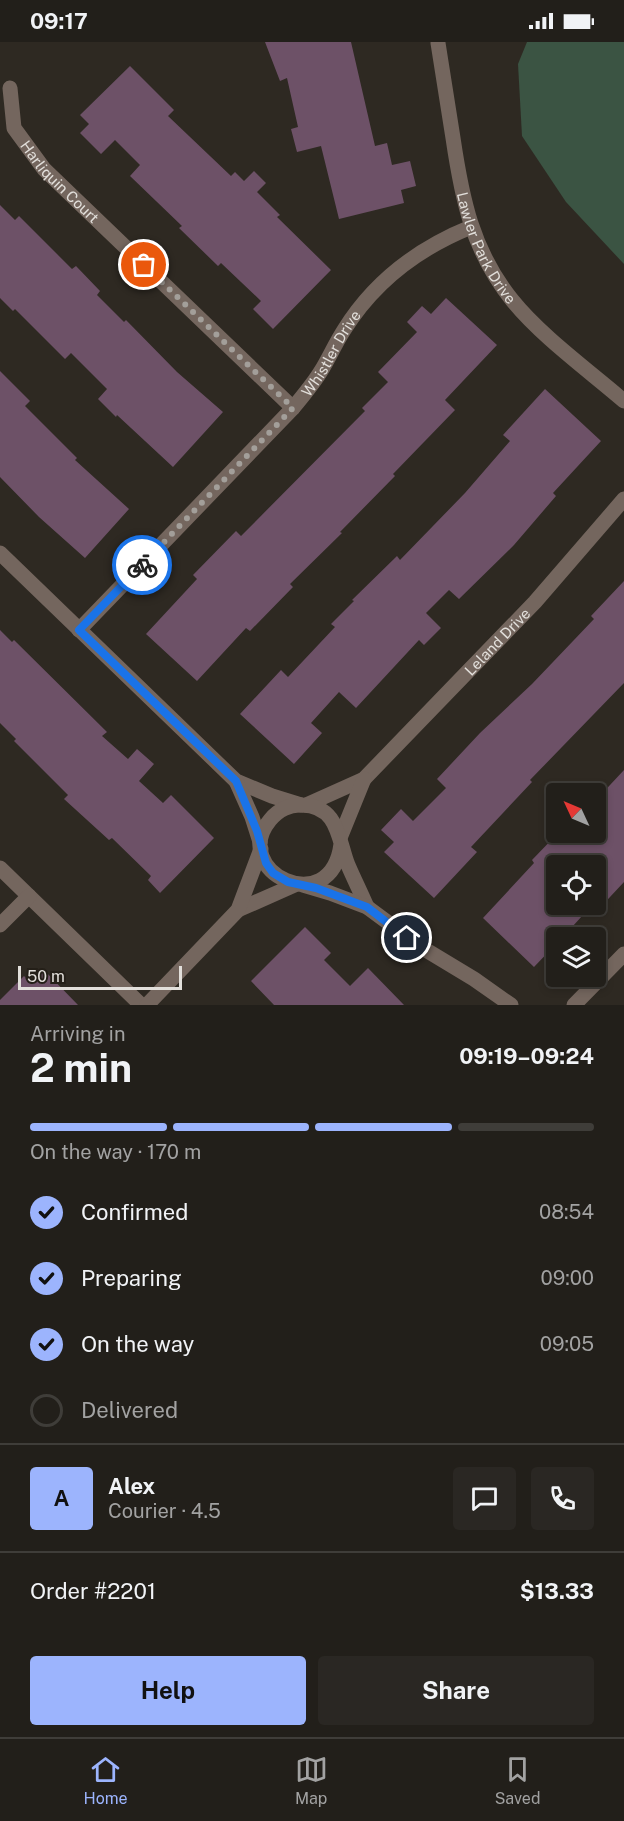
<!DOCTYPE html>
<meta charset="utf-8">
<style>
body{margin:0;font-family:"Public Sans",sans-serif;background:#2a2723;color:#f1f3f6;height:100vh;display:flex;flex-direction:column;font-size:22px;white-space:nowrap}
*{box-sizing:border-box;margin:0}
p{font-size:20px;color:#a2a2a2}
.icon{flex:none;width:33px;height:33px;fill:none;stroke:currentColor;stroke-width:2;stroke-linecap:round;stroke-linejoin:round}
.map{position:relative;height:963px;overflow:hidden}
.panel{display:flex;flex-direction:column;background:#221f1a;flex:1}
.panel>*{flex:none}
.needle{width:39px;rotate:314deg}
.fabs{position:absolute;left:546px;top:741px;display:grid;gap:12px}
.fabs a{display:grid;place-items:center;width:60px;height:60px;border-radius:6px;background:#221f1a;box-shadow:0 3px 9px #0003,0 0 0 2px #3f3d39;font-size:30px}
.scale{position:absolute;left:18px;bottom:15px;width:164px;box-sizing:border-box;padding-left:6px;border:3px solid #e2dfdb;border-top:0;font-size:16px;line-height:21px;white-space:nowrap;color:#e2dfdb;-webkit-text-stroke:4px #241f18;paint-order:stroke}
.pin{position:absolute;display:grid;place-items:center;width:51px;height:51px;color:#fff;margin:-26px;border:3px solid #fff;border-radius:50%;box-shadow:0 2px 6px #0007}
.courier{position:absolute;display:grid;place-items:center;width:60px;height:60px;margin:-30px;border:4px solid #1a73e8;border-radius:50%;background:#fff;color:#222;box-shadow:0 2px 8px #0007}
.headline em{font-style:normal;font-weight:700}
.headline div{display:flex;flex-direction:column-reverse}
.headline{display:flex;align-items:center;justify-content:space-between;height:102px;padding:0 30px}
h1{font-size:39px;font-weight:700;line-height:45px}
.bar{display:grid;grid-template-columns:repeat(4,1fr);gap:9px 6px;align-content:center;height:72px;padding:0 30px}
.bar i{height:8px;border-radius:4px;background:#3f3d39}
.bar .selected{background:#9cb4fd}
.bar p{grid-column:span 4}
.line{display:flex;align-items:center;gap:15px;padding:0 30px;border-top:2px solid #3f3d39}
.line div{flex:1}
.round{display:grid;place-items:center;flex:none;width:63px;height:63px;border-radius:6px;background:#2a2723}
ol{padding:0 30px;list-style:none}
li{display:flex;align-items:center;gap:18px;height:66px}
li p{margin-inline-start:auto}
li .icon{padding:6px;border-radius:50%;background:#9cb4fd;color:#111;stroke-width:4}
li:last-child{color:#a2a2a2}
li i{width:33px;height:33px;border:3px solid #3f3d39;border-radius:50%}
.button{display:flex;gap:12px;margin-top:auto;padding:12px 30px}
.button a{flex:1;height:69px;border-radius:6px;background:#9cb4fd;color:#111;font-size:24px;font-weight:700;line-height:69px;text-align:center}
.button a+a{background:#2a2723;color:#f1f3f6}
.status{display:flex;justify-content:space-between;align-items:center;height:42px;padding:0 30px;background:#221f1a;direction:ltr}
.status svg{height:16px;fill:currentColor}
.tab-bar{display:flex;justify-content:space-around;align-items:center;height:84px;border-top:2px solid #3f3d39;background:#221f1a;font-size:16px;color:#a2a2a2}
.tab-bar a{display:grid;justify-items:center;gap:3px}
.tab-bar .selected{color:#9cb4fd}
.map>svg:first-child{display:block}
.green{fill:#3b5443}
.building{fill:#6d5167}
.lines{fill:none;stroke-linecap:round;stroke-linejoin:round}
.street{stroke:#74665e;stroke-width:15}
.done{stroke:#a39f9a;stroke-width:6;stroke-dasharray:0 10.8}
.route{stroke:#1a73e8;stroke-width:8}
.labels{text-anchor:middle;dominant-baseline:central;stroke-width:6;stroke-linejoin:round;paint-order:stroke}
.street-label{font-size:15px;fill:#e2dfdb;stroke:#241f18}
</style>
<div class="status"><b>09:17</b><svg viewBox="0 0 49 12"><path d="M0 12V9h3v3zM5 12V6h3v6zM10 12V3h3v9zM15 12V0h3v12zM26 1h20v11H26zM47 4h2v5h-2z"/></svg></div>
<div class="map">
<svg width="624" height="963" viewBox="0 0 624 963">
<rect width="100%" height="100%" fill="#2e2922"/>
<path class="green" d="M527,0H624V222L566,160L522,94L518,22Z"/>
<g class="building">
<path d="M265,0H351L375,104L387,101L392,123L410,119L416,144L401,148L404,161L339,177L321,104L297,110L291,87L298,85L287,36L280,39Z"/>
<path d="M130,24L174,68L168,74L231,134L235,130L244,139L254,129L266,141L257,150L280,173L277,175L331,228L273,287L253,267L261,259L221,221L218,224L179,186L182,184L130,134L140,123L115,98L101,112L80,91L89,82L80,73Z"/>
<path d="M0,163L15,178L19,174L72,227L76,224L100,249L97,253L124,280L126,278L177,330L223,370L173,425L117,373L116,375L98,357L107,347L71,311L65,317L15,267L13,269L0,256Z"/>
<path d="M446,256L497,303L445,358L455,368L393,432L395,434L340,490L342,491L290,542L293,545L250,589L246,586L197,639L146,592L197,537L193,533L236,489L241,494L365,369L362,366L388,340L378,330L417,290L407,280L422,264L431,272Z"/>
<path d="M0,329L30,359L25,364L77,416L75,418L129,467L85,516L39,475L0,435Z"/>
<path d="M545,347L601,399L553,451L556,454L514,503L459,557L449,548L426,571L441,586L424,603L419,598L356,666L339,650L311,681L322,691L294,722L240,672L281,628L288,635L335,585L331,582L354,559L352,558L397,514L400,518L465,451L510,399L503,393Z"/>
<path d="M624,539V641L530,738L532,740L471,805L477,810L434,856L384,810L394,800L381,788L401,767L413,779L446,746L437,737L480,691L532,642L594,577L591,574Z"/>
<path d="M0,588L12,600L14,598L107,690L102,694L128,717L137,707L154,722L139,739L163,761L171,753L214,796L160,851L148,838L151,834L112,796L109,798L64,757L68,753L14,699L16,697L0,681Z"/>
<path d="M624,728V840L596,870V824H556V862H593L562,896H556V902L534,925L483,876L534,821L532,818L559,790H596V758Z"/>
<path d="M305,885L331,911L324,918L350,944L368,926L404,963H274L251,939Z"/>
<path d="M43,927L78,963H0V958L24,934L30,940Z"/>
</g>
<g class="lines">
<g class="street">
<path id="s1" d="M438,1C443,33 448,64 453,96C462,157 472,208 512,258C541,294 588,328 624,359"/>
<path id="s2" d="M10,46L14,86L44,127L293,366"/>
<path d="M0,511L236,739L272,754L301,763"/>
<path id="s3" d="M79,588L293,366C303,354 313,342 321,329C329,316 335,302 344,288C374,240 419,206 471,185"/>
<path d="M236,739L252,775L260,800"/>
<path id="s4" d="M306,763L364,737L535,560L624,457"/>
<path d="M340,796L364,737"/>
<path d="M341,802C331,880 228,829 270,778C278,768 290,762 302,763C339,764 338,798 348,823C354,837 361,851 367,865"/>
<path d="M0,826L141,963"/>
<path d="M303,843L330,851L367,865L421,905L474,937L511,963"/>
<path d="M238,868L297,842"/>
<path d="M0,883L29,854"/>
<path d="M147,963L238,868L261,807"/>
<path d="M574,963L624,912"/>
</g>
</g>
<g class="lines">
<path class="done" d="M142,523L293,366L144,223"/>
<path class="route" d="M142,523L79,588L236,739L257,789L266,821L273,831L288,840L316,846L367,865L407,896"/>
</g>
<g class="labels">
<g class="street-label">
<text stroke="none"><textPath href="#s2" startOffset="111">Harliquin Court</textPath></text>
<text stroke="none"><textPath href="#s1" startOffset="212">Lawler Park Drive</textPath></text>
<text stroke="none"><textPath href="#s3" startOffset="375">Whistler Drive</textPath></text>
<text stroke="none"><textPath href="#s4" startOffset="255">Leland Drive</textPath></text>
</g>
</g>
</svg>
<div class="fabs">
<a><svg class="needle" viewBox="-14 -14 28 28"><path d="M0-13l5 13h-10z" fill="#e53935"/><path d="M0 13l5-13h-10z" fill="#a2a2a2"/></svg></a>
<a><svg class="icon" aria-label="locate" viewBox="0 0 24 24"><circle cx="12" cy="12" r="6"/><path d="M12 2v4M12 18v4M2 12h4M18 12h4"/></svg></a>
<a><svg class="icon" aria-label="layers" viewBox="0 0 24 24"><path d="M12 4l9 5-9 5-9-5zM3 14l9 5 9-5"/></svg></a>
</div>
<div class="scale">50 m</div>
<div class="pin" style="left:144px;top:223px;background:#ea580c"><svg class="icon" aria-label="bag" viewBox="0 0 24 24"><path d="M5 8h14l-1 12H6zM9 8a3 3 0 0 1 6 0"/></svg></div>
<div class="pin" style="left:407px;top:896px;background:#1f2937"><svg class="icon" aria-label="home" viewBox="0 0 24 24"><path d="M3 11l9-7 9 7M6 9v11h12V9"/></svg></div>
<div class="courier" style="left:142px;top:523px"><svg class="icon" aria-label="bike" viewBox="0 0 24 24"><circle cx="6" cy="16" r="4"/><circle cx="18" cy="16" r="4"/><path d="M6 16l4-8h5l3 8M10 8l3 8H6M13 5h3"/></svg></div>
</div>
<section class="panel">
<div class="headline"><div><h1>2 min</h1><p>Arriving in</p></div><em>09:19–09:24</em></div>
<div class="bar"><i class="selected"></i><i class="selected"></i><i class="selected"></i><i></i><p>On the way · 170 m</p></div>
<ol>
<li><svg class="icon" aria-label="check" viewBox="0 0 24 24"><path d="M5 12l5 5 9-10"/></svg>Confirmed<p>08:54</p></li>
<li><svg class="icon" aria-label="check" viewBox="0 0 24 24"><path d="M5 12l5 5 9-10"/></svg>Preparing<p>09:00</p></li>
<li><svg class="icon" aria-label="check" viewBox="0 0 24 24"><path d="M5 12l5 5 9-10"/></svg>On the way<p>09:05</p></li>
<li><i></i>Delivered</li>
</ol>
<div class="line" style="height:108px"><b class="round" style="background:#9cb4fd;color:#111">A</b><div><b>Alex</b><p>Courier · 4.5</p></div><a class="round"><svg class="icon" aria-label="chat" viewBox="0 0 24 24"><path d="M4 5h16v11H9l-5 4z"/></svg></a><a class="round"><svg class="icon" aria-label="phone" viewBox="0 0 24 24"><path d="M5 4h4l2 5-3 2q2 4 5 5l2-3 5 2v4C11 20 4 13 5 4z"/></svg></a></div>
<div class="line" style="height:78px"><div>Order #2201</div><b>$13.33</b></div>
<div class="button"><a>Help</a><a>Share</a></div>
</section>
<nav class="tab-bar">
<a class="selected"><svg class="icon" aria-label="home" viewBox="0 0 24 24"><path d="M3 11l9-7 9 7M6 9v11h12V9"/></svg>Home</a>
<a><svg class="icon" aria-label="map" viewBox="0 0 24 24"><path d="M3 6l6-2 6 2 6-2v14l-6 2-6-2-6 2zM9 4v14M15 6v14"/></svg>Map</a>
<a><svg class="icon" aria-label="saved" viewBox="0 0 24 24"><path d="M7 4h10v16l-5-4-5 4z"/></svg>Saved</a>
</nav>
